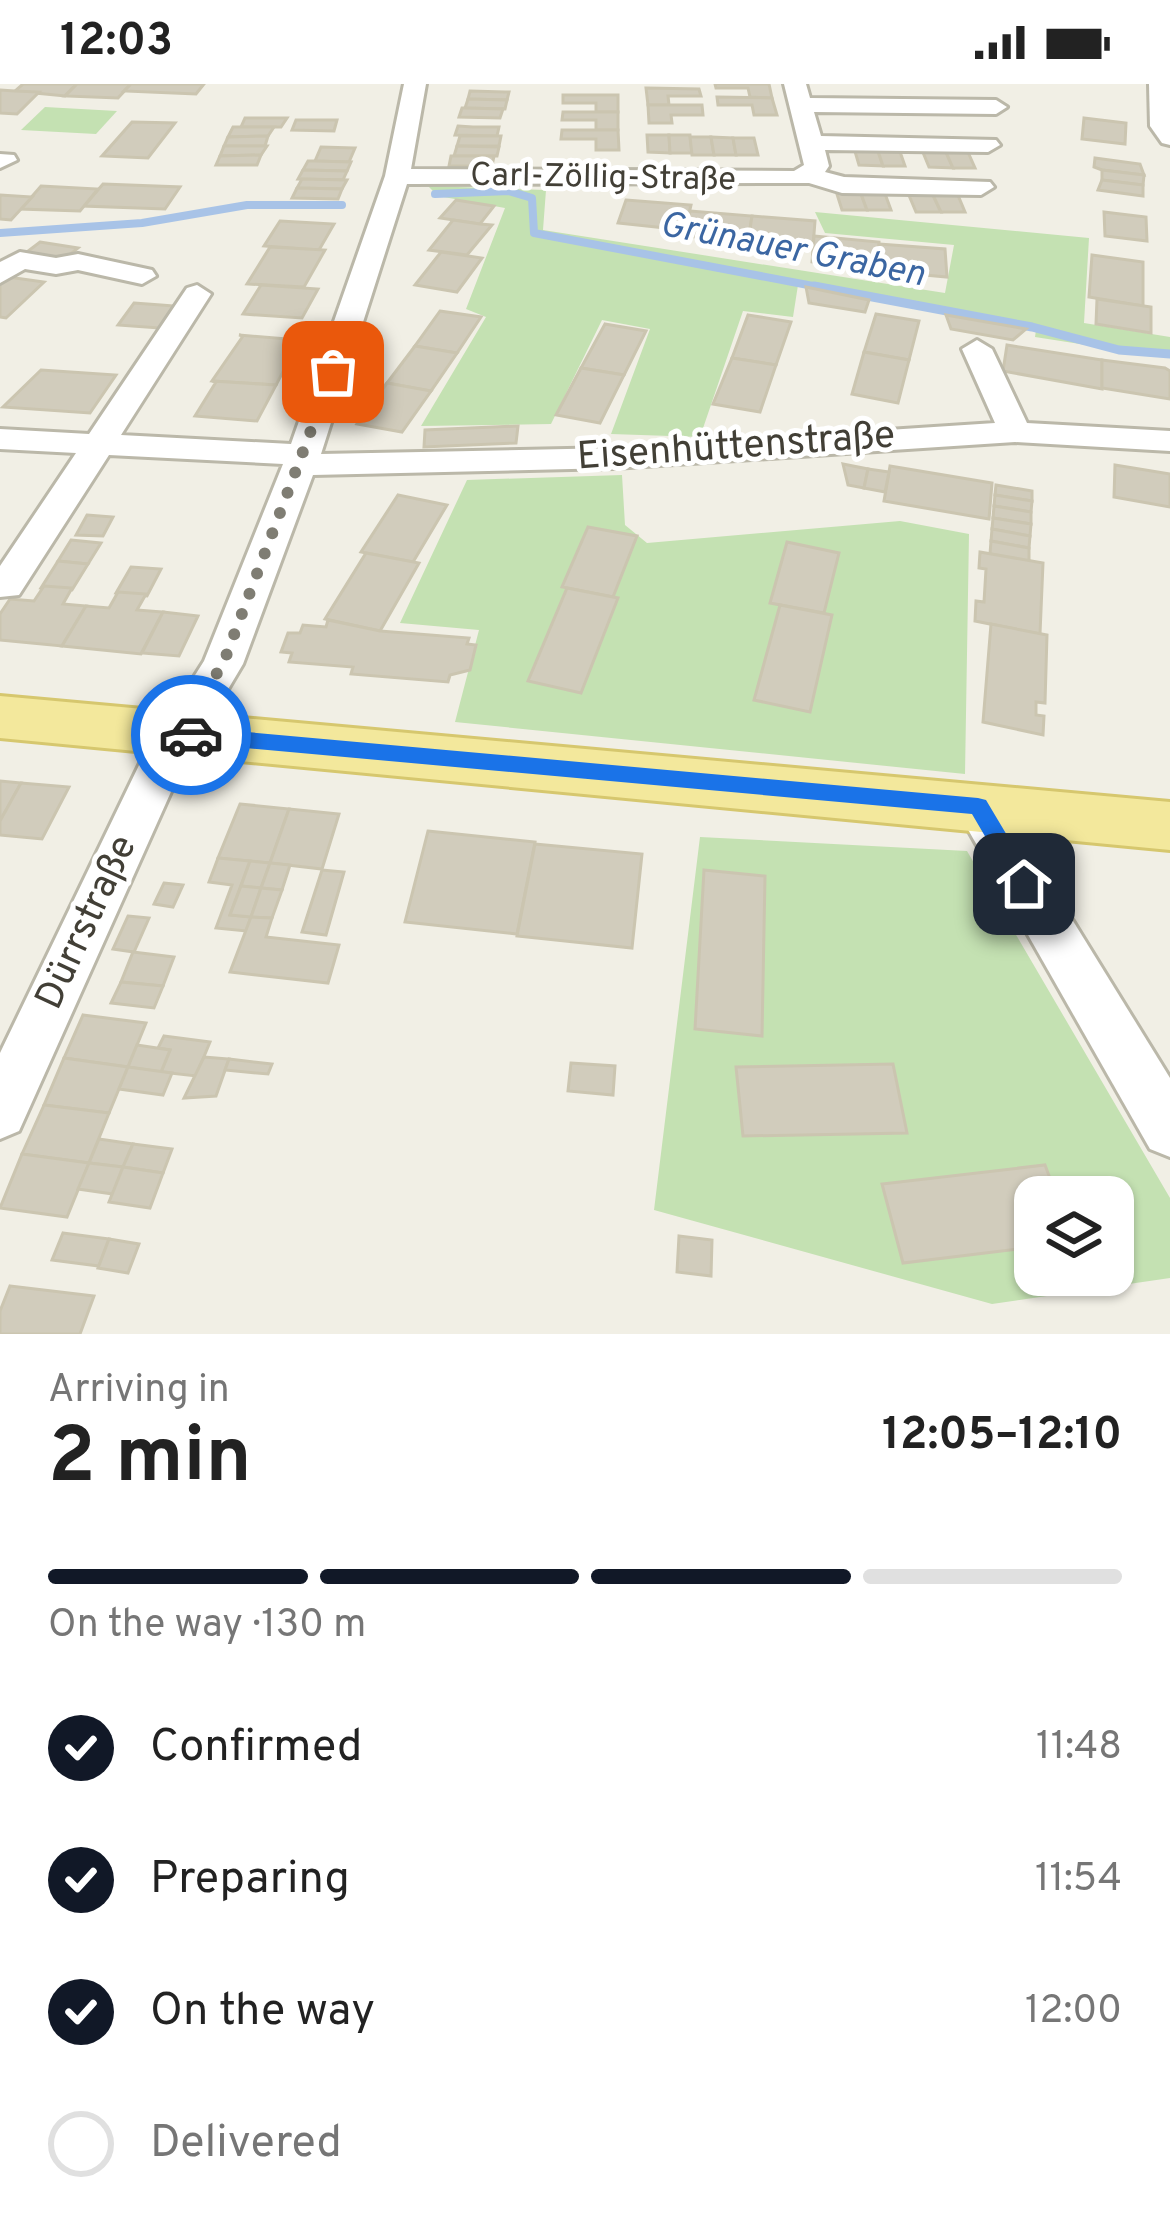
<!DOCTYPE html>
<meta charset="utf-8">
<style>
body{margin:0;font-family:Overpass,sans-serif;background:#f2f2f2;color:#222;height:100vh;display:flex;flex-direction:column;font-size:45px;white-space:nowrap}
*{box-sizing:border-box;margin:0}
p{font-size:39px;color:#767676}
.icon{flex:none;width:66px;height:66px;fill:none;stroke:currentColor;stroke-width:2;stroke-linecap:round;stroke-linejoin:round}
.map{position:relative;height:1250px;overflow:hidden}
.sheet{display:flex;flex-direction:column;background:#fff;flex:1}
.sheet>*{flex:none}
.tools{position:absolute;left:1014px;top:1092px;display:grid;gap:24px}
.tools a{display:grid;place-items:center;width:120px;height:120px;border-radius:24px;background:#fff;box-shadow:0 3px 9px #0004;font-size:60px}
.pin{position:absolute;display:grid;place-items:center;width:102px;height:102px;color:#fff;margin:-51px;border-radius:24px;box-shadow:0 6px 18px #0006}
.courier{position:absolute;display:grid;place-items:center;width:120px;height:120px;margin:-60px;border:9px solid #1a73e8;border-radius:50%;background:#fff;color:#222;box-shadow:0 3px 15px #0007}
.headline em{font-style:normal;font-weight:700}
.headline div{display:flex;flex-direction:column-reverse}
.headline{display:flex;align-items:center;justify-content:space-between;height:204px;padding:0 48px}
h1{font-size:78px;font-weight:700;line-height:90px}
.bar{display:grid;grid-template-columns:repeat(4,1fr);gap:18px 12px;align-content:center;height:144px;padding:0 48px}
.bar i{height:15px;border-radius:9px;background:#e0e0e0}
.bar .current{background:#111827}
.bar p{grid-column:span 4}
ol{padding:0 48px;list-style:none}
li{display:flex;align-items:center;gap:36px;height:132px}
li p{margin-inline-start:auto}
li .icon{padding:12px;border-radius:50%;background:#111827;color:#fff;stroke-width:4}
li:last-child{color:#767676}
li i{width:66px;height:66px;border:6px solid #e0e0e0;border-radius:50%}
.status{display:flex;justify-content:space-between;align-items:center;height:84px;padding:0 60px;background:#fff;direction:ltr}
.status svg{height:33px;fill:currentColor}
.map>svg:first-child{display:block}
.green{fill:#c4e1b2;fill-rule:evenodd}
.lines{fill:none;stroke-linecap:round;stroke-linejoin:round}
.stream-far1{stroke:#a8c3e7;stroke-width:8}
.stream{stroke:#a8c3e7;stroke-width:9}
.building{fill:#d1ccbc;stroke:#cbc5b0;stroke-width:3}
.minor-casing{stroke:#bbb8a9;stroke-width:6}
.major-casing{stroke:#d6c76e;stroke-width:6}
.minor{fill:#fff;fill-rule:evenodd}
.major{fill:#f3e89c;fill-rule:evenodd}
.route{fill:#1a73e8}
.done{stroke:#7f7d73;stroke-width:12;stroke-dasharray:0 21.6}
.labels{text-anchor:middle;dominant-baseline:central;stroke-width:10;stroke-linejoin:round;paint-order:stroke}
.far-street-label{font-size:33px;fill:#423f36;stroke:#fff}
.far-water-label{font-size:36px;font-style:italic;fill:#3b66a2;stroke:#fff}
.street-label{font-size:39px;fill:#423f36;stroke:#fff}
</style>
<div class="status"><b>12:03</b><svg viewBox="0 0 49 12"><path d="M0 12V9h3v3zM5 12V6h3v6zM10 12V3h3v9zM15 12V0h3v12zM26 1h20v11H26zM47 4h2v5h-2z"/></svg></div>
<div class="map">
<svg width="1170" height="1250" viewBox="0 0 1170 1250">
<rect width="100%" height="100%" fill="#f1efe5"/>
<g class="green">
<path d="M45,23L117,27L96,50L21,46Z"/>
<path d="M428,102L546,106L543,146L945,209L954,161L825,149L815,128L1089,154L1084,239L1170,253V274L1035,253L1036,246L798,201L793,233L743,227L700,353L611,350L650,245L602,236L551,340L421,342L486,233L466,225L505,124L438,112Z"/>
<path d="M622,391L625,441L647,459L900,437L969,450L965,690L455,638L479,546L400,539L467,396Z"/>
<path d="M700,753L967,767L1170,1114V1194L992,1220L654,1126ZM1035,1113H1113V1191H1035Z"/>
</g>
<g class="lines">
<g class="stream-far1">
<path d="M435,110L509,107L532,114L534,149L829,205"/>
<path d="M0,149L142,139L247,121H342"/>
</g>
<path class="stream" d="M814,202L1032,243L1119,266L1170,270"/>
</g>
<g class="building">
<path d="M23,0H77L65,12L15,7Z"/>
<path d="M77,0H131L118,14L65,12Z"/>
<path d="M131,0H204L196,10L124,7Z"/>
<path d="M715,0H769L772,14L750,13L748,4H716Z"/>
<path d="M646,4L699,5L701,12H668L669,21H648Z"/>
<path d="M0,6L15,7L39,8L17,30L0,29Z"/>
<path d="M470,7L505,8H509L507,16L468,15Z"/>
<path d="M563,11H618V28H596V19H563Z"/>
<path d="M717,13L772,14L777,31H754L752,21H718Z"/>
<path d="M468,15L507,16L505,25L465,24Z"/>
<path d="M648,21H702L703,31H671L672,39H649Z"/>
<path d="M462,24H465L503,25L500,34L459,33Z"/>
<path d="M563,28H618V46H596V36H562Z"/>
<path d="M245,34H287L281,43H241Z"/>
<path d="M1084,34L1126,39L1125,60L1082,55Z"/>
<path d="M296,36H337L334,47L292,46Z"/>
<path d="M132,38L175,39L148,74L102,72Z"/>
<path d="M458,42L473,43H499L497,52L455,51Z"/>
<path d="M233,43H274L268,52L228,53Z"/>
<path d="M562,46H618L619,66H596V55H561Z"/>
<path d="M647,51H669L670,69L648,68Z"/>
<path d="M669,51H690L692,69H670Z"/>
<path d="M268,52L265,62H224L228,53Z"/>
<path d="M460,52H501L499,62H457Z"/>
<path d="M690,53H711L714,71H692Z"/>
<path d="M711,53L733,54L736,71H714Z"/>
<path d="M733,54H754L758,71H736Z"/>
<path d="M224,62H267L261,71L220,72Z"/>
<path d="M457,62L499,63L497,72H454Z"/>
<path d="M321,63L354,64H355L349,78L315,77Z"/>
<path d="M854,64H877L883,82L859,81Z"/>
<path d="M877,64L899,65L905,82H883Z"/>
<path d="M922,66H945L953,84L929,83Z"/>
<path d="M945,66H967L975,84H953Z"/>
<path d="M261,71L257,81H216L220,72Z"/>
<path d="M451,72H494L492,82H449Z"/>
<path d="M1095,74L1140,80L1144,91L1102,86L1094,83Z"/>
<path d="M308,77H315L351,78L347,87L303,86Z"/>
<path d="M303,86L347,87L343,96L298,95Z"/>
<path d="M1102,86L1144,91L1143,101L1102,96Z"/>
<path d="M302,95L347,96L342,105L297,104Z"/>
<path d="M1102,96L1143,101V112L1098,106Z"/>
<path d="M103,100L180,103L165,125L84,122Z"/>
<path d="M41,102L98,105L80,127L21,125Z"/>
<path d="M297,104L342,105L338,115L292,114Z"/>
<path d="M836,107H860L867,126H842Z"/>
<path d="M860,107H884L891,126H867Z"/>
<path d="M908,109H932L941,128H916Z"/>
<path d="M932,109H957L965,128H941Z"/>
<path d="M0,111L32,113L11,136L0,135Z"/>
<path d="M456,116L494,122L480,140L440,134Z"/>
<path d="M626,116L691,121L685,146L618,139Z"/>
<path d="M690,127L752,132L748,158L684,152Z"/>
<path d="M1104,128L1146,133L1147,157L1105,152Z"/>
<path d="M752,132L815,137L813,163L748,158Z"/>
<path d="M453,136L480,140L492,141L467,171L429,166Z"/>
<path d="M280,137L334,140L319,166L264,162Z"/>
<path d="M814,152L879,158V184L812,178Z"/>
<path d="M40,158L78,164L61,178L23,171Z"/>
<path d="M879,160L945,165L947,193L879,187Z"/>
<path d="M270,163L325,166L304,203L247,200Z"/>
<path d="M441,168L482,174L457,208L415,201Z"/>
<path d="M1092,171L1143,178V222L1089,213Z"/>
<path d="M8,193L44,198L6,234L0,233V200Z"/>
<path d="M261,201L318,205L302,234L243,230Z"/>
<path d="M806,203L869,216L865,228L809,219Z"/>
<path d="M1097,215L1151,223V249L1096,240Z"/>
<path d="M134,219L161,221L174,222L159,244L118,241Z"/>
<path d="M440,227L481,233L457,269L415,262Z"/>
<path d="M876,230L919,237L909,276L864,268Z"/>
<path d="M748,231L791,238L776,281L732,274Z"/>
<path d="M946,231L1026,245L1013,256L951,245Z"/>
<path d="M605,240L646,247L624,291L581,284Z"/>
<path d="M239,251L300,256L276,301L212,297L243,252Z"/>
<path d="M1007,261L1102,276V305L1003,287Z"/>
<path d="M415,262L457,269L431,307L387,299Z"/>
<path d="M864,268L909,276L898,319L852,310Z"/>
<path d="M732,274L776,281L760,328L713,320Z"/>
<path d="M1102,276L1165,284L1170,287V315L1102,304Z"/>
<path d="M581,284L624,291L600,339L556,331Z"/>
<path d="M41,286L116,291L90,329L3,323Z"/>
<path d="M212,297L276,301L257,337L195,332L216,298Z"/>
<path d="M387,299L431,307L402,348L357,340Z"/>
<path d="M518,342L516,359L424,363L425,346Z"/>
<path d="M843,380L868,385L864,404L848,401Z"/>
<path d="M1115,381L1170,390V423L1114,413Z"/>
<path d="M890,382L992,399L989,435L884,417Z"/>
<path d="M868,385L889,388L885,408L864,404Z"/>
<path d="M996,401L1032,407V417L995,411Z"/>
<path d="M398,411L447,421L413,478L361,468Z"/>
<path d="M995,411L1032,417L1031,428L994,422Z"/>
<path d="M994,422L1031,428V440L993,434Z"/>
<path d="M87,431L113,433L103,452L76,451Z"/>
<path d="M993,434L1031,440L1030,452L992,445Z"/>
<path d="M588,443L637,452L613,513L562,503Z"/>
<path d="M992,445L1030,452L1029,464L991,457Z"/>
<path d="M71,456L101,459L88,480L58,477Z"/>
<path d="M991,457L1029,464V477L990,470Z"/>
<path d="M787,458L839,469L824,529L770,519Z"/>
<path d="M980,468L1043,479L1040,550L975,537L976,517L984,518L986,485L979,484Z"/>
<path d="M366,469L419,479L380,547L325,535Z"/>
<path d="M58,477L88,480L72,506L41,504Z"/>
<path d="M131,483L161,485L147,512L116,509Z"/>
<path d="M44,502L72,504L63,520L86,522L62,562L0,556V530L10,515L34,517Z"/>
<path d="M567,504L618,514L581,609L528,597Z"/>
<path d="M118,508L146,510L137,526L163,528L141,570L62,562L86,522L109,524Z"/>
<path d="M780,521L832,531L810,628L754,616Z"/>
<path d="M163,528L198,532L179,572L142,569Z"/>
<path d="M328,536L380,547L469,554L467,560L476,561L470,586L450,591L448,598L351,590L353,583L289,578L292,569L281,568L288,549H300L303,541L326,543Z"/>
<path d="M991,540L1047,551L1045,619L1036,618V631L1044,632L1043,651L983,638Z"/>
<path d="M0,697L21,699L0,737Z"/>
<path d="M21,699L69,703L42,755L0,751V737Z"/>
<path d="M240,720L289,725L270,779L218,774Z"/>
<path d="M289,725L339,730L322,785L270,779Z"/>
<path d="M428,747L535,758L517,850L405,838Z"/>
<path d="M535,760L642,770L632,864L517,852Z"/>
<path d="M218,774L250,777L230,831L251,833L246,847L216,844L232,801L209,798Z"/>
<path d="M250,777L270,779L261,804L241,802Z"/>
<path d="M270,779L290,781L282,806L261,804Z"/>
<path d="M322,786L344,788L326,851L302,848Z"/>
<path d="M704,786L765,792L762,952L695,945Z"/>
<path d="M164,799L183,801L173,823L154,820Z"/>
<path d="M241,802L261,804L251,833L230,831Z"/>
<path d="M261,804L282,806L272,834L251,833Z"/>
<path d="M128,832L149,834L134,868L113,865Z"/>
<path d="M251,833L272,834L266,853L339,861L328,899L230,888Z"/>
<path d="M133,868L174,873L163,902L121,898Z"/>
<path d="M121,898L163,902L154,924L111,919Z"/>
<path d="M83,931L146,939L128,983L64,974Z"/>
<path d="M164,952L210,958L196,992L161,988L170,966L158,964Z"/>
<path d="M137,961L170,966L161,988L128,983Z"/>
<path d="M204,973L229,975L216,1012L184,1014Z"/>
<path d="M64,974L128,983L109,1029L44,1021Z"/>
<path d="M229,975L272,980L268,990L225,986Z"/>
<path d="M571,979L615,982L613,1011L568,1007Z"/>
<path d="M893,980L907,1049L743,1052L736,983Z"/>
<path d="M128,983L172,989L163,1011L119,1005Z"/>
<path d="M44,1021L109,1029L89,1079L22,1070Z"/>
<path d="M99,1055L133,1060L123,1083L89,1079Z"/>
<path d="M133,1060L172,1065L163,1089L123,1083Z"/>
<path d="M22,1070L89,1079L67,1133L0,1124Z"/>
<path d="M89,1079L123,1083L113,1110L78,1105Z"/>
<path d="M1045,1081L1057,1113H1035V1163L903,1179L882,1100Z"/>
<path d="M123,1083L163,1089L150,1124L109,1118Z"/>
<path d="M63,1149L109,1155L99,1182L52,1176Z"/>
<path d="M679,1152L712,1156L711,1192L677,1188Z"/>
<path d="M109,1155L139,1160L128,1189L98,1184Z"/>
<path d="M10,1202L94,1212L80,1250H0V1227Z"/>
</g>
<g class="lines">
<defs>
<g id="minor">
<path d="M404,0H426L411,85L794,87L804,81L784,0H806L810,14L996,16L1007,23L996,30L814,28L821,52L996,56L1000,61L988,68L825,66L829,82L825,88L844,93L990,98L994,103L981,111L842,109L809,99L407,100L321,370L614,364L995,339L962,265L977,256L992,265L1027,339L1170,347V367L1015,358L614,384L313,391L243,580L183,681L19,1047L0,1055V969L142,675L204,577L283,380L109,371L19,511L0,513V482L76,369L0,365V345L89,350L187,204L197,201L211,210L121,351L291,360L385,92Z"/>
<path d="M1149,0H1170V61L1162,59L1150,42Z"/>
<path d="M0,70L14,71L17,76L0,84Z"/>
<path d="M20,168L56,174L78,170L152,186L156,192L142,200L78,186L56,190L25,185L0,199V178Z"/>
<path d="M978,704L994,709L1170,994V1073L1150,1065L962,735L955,722L962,709Z"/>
</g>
<path id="major" d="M0,612L1170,718V766L0,654Z"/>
</defs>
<use href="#minor" class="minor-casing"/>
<use href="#major" class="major-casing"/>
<use href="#minor" class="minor"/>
<use href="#major" class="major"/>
</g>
<path class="route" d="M191,643L978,714L986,716L1036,800L1024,810L1017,807L972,730L191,659L181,651Z"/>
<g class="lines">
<path class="done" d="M191,651L177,650L223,580L333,288"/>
</g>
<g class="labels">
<g class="far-street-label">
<text transform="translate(603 95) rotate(1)">Carl-Zöllig-Straße</text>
</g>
<g class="far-water-label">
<text transform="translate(792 167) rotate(11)">Grünauer Graben</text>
</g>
<g class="street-label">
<text transform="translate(736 364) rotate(-4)">Eisenhüttenstraße</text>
<text transform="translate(88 839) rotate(-65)">Dürrstraße</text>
</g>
</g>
</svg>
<div class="tools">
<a><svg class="icon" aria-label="layers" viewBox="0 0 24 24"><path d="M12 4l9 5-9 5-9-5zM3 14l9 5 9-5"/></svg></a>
</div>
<div class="pin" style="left:333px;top:288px;background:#ea580c"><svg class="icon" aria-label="bag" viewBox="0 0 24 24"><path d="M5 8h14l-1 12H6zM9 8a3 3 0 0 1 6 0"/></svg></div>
<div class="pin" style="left:1024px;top:800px;background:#1f2937"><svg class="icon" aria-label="home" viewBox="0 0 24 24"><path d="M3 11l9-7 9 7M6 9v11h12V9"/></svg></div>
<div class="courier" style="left:191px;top:651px"><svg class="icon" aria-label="car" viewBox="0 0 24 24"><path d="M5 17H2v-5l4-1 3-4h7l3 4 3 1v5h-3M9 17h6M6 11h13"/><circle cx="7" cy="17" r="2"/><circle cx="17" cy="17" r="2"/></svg></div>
</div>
<section class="sheet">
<div class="headline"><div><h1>2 min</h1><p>Arriving in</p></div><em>12:05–12:10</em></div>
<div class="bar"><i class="current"></i><i class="current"></i><i class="current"></i><i></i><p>On the way · 130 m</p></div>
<ol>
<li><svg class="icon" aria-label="check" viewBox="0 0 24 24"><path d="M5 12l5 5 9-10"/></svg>Confirmed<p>11:48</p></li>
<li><svg class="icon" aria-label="check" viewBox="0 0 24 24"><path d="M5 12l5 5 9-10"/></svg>Preparing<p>11:54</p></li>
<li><svg class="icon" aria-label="check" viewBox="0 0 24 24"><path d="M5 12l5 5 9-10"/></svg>On the way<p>12:00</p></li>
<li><i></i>Delivered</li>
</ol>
</section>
